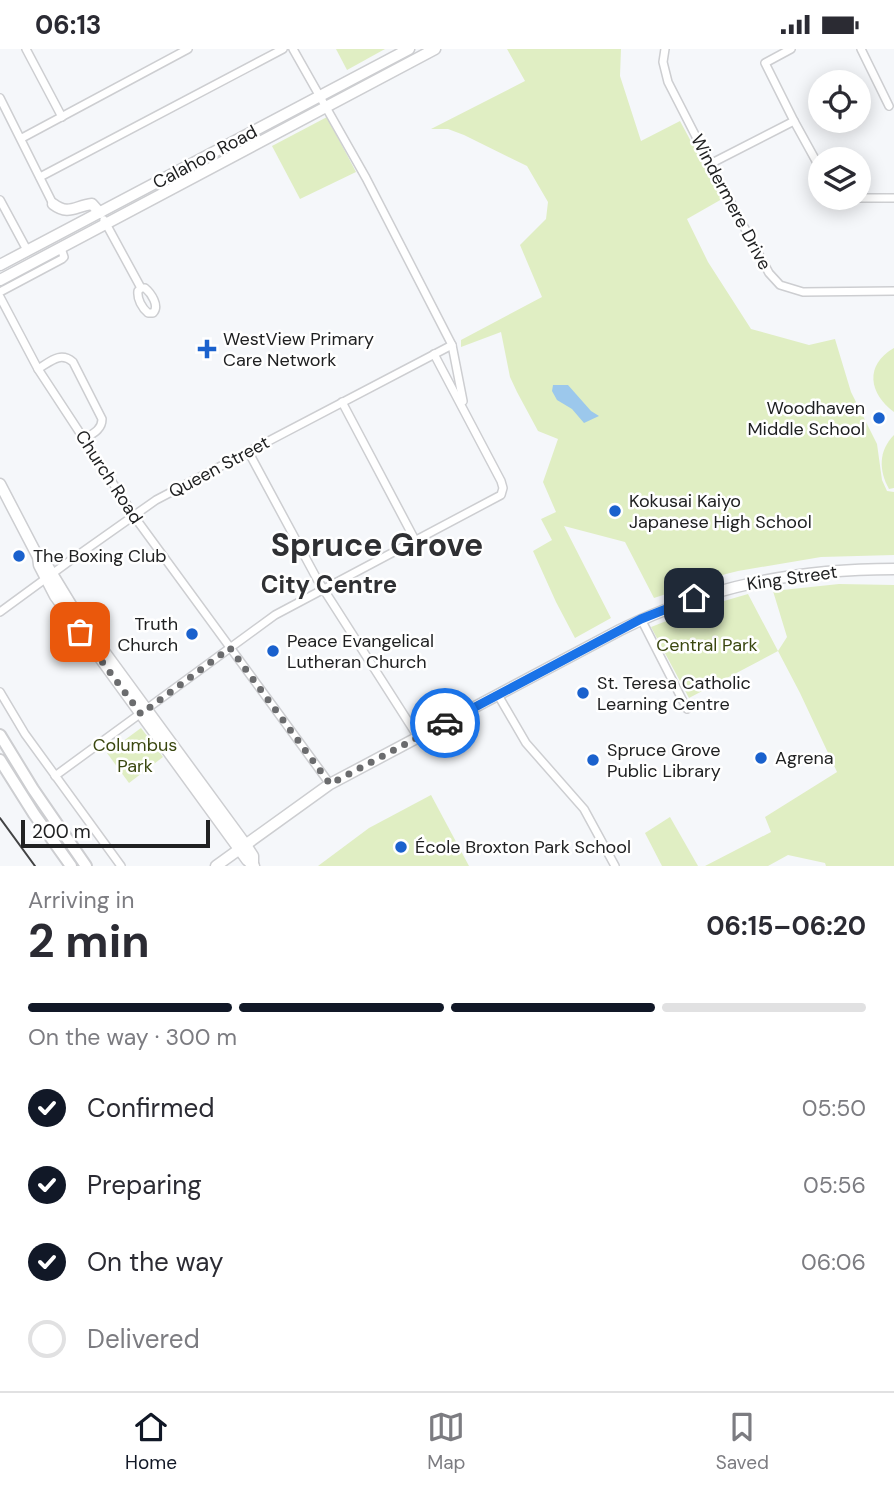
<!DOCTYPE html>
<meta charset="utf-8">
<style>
body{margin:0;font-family:"DM Sans",sans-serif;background:#f2f2f3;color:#2b2b33;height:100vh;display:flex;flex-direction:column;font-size:26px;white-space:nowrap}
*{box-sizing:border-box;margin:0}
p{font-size:23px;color:#7c7c81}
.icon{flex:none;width:38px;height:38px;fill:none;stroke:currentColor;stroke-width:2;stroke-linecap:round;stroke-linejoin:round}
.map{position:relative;height:817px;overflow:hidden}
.details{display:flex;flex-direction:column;background:#fff;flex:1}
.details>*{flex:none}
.tools{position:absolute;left:808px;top:21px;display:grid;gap:14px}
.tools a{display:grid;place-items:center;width:63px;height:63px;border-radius:50%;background:#fff;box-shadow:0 4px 18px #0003;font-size:35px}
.scale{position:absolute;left:21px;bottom:18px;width:189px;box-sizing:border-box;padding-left:7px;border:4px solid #202122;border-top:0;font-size:19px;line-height:24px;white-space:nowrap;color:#202122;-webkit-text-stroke:5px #fff;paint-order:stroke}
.pin{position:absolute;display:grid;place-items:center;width:60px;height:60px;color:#fff;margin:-30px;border-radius:14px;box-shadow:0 4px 10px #0006}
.courier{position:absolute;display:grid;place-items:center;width:70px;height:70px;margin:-35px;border:5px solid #1a73e8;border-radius:50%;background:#fff;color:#222;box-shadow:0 2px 9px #0007}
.headline em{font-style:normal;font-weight:700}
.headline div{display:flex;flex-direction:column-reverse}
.headline{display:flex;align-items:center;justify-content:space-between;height:119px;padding:0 28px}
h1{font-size:46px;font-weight:700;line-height:52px}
.bar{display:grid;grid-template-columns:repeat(4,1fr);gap:10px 7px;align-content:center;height:84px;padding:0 28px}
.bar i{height:9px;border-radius:5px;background:#e1e1e2}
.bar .current{background:#111827}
.bar p{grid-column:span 4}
ol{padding:0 28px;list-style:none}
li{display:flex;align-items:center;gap:21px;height:77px}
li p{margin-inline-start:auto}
li .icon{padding:7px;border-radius:50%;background:#111827;color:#fff;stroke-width:4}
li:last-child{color:#7c7c81}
li i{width:38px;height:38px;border:4px solid #e1e1e2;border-radius:50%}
.status{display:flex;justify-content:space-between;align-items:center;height:49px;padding:0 35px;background:#fff;direction:ltr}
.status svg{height:19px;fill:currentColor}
.menu{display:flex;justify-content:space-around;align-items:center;height:98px;border-top:2px solid #e1e1e2;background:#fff;font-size:19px;color:#7c7c81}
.menu a{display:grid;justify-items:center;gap:4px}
.menu .current{color:#111827}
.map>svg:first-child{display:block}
.green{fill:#e0eec3}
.water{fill:#9cc8ec}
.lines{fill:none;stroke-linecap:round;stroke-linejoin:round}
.street-casing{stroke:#cdced1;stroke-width:10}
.secondary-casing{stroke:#cdced1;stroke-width:13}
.primary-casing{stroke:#cdced1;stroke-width:14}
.street{stroke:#fff;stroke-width:7}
.secondary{stroke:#fff;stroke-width:10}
.primary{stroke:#fff;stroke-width:10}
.rail{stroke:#424344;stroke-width:2}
.done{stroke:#6b6c6e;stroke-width:7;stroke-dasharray:0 12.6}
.route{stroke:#1a73e8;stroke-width:9}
.poi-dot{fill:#1a61cd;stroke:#fff;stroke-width:2.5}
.labels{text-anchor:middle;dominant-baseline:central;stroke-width:5;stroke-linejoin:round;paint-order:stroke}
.street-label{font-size:18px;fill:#202122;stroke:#fff}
.poi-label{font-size:18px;fill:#202122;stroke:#fff;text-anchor:start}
.park-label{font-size:18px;fill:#3a470f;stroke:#fff}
.district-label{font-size:24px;font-weight:bold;fill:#2f3033;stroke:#fff}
.town-label{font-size:32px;font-weight:bold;fill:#2f3033;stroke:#fff}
</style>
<div class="status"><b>06:13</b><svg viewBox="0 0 49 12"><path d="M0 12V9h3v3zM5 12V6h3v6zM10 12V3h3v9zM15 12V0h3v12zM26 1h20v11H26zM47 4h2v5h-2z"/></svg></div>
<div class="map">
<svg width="894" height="817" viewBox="0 0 894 817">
<rect width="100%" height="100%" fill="#f5f7fa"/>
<g class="green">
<path d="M336,0H385L347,21Z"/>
<path d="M507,0H621L620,27L641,92L680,72L722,150L687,170L708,213L751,280L809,296L835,290L851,343L877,395L882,431L887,442L894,443V506L821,508L738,522L726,525L654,549L625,493L564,477L611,569L575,589L556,553L533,502L552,491L541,470L556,463L543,433L558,390L538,382L517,343L510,328L501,283L461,298V291L542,248L520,196L546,170L548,153L527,117L464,86L448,80H431L525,32Z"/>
<path d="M327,68L356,123L300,150L272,97Z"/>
<path d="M894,299V363C869,345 864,316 894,299Z"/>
<path d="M894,386V439L889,440C879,422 878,402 894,386Z"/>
<path d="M839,535L894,536V817H826L825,814L788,806L768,817H705L771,783L765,768L837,723L800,644L778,602L689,649L651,578L700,559L748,545L778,602L787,588L773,542Z"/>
<path d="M141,679L163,708L129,734L107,704Z"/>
<path d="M431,746L469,817H318L369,779Z"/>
<path d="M670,768L698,817H662L645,784Z"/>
</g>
<path class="water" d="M553,336H568L591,362L599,367L584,374L572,360L557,351L552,342Z"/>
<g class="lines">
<defs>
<g id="street">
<path d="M26,0L62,68"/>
<path d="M293,0L366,129L452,296L463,352"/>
<path d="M665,0L663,13L668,33L710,115L769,224L780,236L803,243L894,242"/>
<path d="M791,0L765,14L794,72L821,121"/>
<path d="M861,0L889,57"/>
<path d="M0,49L53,155"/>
<path d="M22,89L188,0"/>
<path d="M710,115L794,72"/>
<path d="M40,128L283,0"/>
<path d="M854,149H894"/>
<path d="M0,151L27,201"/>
<path d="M104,171L141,239H145C151,244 160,257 153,264H148C142,259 137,250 138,242L141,239"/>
<path d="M0,243L62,210L64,208L61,199"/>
<path d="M0,248L38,320L139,474L330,735"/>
<path d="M38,320C50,313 60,302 73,313L102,370C102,381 92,385 84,390"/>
<path d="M342,353L415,491"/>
<path d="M248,402L317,530L418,688"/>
<path d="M0,563L71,511L156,451L452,296"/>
<path d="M641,570L687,660"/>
<path d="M0,643L25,685L121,817"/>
<path d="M498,646L526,694L584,760L615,817"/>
<path d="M55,727L275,566L501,446L503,439L501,432L434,305"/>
</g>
<g id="secondary">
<path d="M53,155C69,167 75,157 92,155L100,164"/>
<path d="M0,216L409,0"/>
<path d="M0,231L435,0"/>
<path d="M0,435L38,508L39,516L55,547L247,811L254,817"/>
<path d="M38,508L45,513L76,564L246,796L253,807V816"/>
<path d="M216,817L330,735L620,581C708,537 796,520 894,520"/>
</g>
<g id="primary">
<path d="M0,686L33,740L86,817"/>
<path d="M0,711L34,765L71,817"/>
</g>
</defs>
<use href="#street" class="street-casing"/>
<use href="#secondary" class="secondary-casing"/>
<use href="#primary" class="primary-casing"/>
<use href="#street" class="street"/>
<use href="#secondary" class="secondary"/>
<use href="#primary" class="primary"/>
<path class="rail" d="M0,769L35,817"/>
</g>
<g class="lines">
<path class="done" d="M80,583L141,665L230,599L330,735L445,674"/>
<path class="route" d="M445,674L641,570L694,549"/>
</g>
<g class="poi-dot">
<path d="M203.5 289.5h7v7h7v7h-7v7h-7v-7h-7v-7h7z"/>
<circle cx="879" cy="369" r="7"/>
<circle cx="615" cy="462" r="7"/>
<circle cx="19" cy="507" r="7"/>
<circle cx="192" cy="585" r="7"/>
<circle cx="273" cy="602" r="7"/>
<circle cx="583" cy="644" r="7"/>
<circle cx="761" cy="709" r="7"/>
<circle cx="593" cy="711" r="7"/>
<circle cx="401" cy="798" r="7"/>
</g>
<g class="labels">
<g class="street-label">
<text transform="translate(205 108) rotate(-28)">Calahoo Road</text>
<text transform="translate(731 153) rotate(62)">Windermere Drive</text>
<text transform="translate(219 418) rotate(-28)">Queen Street</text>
<text transform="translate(109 428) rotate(57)">Church Road</text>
<text transform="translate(792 529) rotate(-8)">King Street</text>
</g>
<g class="poi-label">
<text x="223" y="290">WestView Primary<tspan x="223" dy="21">Care Network</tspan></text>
<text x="865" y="359" text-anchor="end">Woodhaven<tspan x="865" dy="21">Middle School</tspan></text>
<text x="629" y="452">Kokusai Kaiyo<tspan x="629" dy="21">Japanese High School</tspan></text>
<text x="33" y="507">The Boxing Club</text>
<text x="178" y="575" text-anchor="end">Truth<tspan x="178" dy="21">Church</tspan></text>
<text x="287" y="592">Peace Evangelical<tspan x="287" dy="21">Lutheran Church</tspan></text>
<text x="597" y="634">St. Teresa Catholic<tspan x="597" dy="21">Learning Centre</tspan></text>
<text x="607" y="701">Spruce Grove<tspan x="607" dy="21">Public Library</tspan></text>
<text x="775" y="709">Agrena</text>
<text x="415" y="798">École Broxton Park School</text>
</g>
<g class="park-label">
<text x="707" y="596">Central Park</text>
<text x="135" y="696">Columbus<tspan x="135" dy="21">Park</tspan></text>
</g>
<g class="district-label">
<text x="329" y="535">City Centre</text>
</g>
<g class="town-label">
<text x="377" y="496">Spruce Grove</text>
</g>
</g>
</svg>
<div class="tools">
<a><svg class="icon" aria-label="locate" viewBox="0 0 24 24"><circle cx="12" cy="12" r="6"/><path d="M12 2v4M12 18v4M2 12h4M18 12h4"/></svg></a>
<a><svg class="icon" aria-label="layers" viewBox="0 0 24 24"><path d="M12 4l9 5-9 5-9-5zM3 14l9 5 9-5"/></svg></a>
</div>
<div class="scale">200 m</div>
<div class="pin" style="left:80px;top:583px;background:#ea580c"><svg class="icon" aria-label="bag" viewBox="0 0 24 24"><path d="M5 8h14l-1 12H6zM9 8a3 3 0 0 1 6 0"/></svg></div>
<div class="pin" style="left:694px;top:549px;background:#1f2937"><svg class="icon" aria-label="home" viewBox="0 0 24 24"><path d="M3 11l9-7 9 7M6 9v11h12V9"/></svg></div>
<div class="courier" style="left:445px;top:674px"><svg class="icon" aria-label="car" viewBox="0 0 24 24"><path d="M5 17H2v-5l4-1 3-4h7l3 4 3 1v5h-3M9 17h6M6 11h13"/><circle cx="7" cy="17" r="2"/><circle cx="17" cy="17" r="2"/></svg></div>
</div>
<section class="details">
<div class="headline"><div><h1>2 min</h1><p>Arriving in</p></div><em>06:15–06:20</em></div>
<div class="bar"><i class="current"></i><i class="current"></i><i class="current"></i><i></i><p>On the way · 300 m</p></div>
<ol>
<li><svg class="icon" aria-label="check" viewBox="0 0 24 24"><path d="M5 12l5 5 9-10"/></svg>Confirmed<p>05:50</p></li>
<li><svg class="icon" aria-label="check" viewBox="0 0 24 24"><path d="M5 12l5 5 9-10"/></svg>Preparing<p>05:56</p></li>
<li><svg class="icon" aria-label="check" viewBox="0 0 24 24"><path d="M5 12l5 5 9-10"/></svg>On the way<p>06:06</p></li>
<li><i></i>Delivered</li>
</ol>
</section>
<nav class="menu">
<a class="current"><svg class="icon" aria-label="home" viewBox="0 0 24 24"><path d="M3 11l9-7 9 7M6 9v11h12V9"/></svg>Home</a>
<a><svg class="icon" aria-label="map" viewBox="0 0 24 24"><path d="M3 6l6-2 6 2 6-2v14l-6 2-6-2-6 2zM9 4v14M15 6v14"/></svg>Map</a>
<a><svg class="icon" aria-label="saved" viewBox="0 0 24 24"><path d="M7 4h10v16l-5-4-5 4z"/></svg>Saved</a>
</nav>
